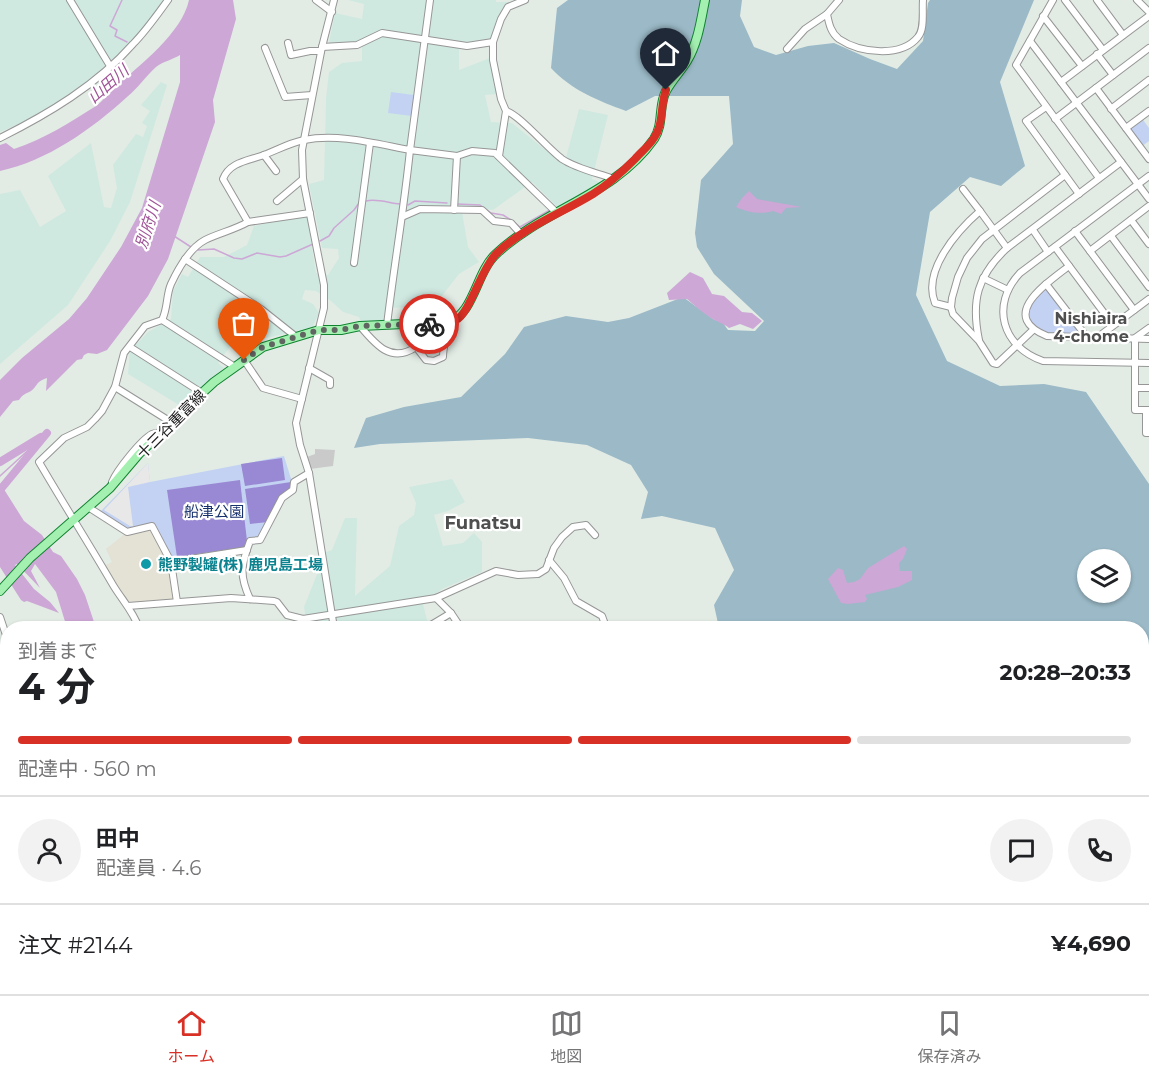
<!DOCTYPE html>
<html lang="ja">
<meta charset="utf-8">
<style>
body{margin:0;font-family:Montserrat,"Noto Sans JP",sans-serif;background:#f2f2f2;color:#202124;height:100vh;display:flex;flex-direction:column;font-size:22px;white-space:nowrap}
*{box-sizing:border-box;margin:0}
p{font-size:20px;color:#757577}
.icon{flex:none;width:33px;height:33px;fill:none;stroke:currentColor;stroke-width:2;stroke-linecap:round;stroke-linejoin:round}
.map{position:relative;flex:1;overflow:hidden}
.side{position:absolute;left:0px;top:621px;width:1149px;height:374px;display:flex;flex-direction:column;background:#fff;border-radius:24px 24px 0 0;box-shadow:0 2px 4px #0004}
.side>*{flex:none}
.fabs{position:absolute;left:1077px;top:549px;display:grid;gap:12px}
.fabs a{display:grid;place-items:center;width:54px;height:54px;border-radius:50%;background:#fff;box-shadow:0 2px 4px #0004;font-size:30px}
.pin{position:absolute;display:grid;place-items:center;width:51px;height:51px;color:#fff;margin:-62px -26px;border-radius:50% 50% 50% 0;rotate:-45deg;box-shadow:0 0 6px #0007}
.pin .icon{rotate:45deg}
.courier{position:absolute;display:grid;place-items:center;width:60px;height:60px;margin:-30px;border:4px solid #d93025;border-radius:50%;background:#fff;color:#222;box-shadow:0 2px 8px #0007}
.head em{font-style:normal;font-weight:700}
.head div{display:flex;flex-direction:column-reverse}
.head{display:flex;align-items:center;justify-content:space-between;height:102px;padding:0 18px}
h1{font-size:39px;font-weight:700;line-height:45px}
.bar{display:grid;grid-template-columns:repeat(4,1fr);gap:9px 6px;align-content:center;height:72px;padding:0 18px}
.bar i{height:8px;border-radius:4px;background:#e0e0e0}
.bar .current{background:#d93025}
.bar p{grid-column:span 4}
.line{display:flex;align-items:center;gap:15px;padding:0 18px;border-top:2px solid #e0e0e0}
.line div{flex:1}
.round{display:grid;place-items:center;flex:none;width:63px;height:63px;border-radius:32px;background:#f2f2f2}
.tab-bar{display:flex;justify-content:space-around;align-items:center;height:84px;border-top:2px solid #e0e0e0;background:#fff;font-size:16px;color:#757577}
.tab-bar a{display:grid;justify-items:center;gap:3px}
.tab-bar .current{color:#d93025}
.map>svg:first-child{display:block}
.industrial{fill:#e4e1d5}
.religious{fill:#cacaca}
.farmland{fill:#cfe9e1}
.forest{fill:#9bb9c7;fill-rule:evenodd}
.park{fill:#c3d2f2}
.pitch{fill:#9988d3}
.parking{fill:#e8e8e8}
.water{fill:#cda7d5}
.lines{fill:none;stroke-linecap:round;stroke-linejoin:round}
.stream{stroke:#cda7d5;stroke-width:1.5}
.river{stroke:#cda7d5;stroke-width:8}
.minor-casing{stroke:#969696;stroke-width:8}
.major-casing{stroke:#118330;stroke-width:10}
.minor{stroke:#fff;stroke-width:6}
.major{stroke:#a3f0b1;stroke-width:8}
.done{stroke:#616562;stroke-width:6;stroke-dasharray:0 10.8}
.route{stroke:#d93025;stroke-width:8}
.culture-dot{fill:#0f9aa8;stroke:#fff;stroke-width:2}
.labels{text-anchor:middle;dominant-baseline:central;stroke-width:4.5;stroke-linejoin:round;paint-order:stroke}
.street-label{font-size:15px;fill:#1c1c1c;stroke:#fff}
.park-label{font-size:15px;fill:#17316c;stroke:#fff}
.culture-label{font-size:15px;font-weight:bold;fill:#0d838f;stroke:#fff;text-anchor:start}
.water-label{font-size:16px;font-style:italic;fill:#9f5497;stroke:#fff}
.neighbourhood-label{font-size:16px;font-weight:bold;fill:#4f4f4f;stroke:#fff}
.quarter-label{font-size:18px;font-weight:bold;fill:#4f4f4f;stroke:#fff}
</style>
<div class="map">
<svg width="1149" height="994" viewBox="0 0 1149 994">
<rect width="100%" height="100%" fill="#e2ece5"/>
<path class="industrial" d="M151,529L170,565L175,601L130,603L125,601L104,566L112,562L106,549L126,533Z"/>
<path class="religious" d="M315,449L335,450L333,466L310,469L307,457L315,454Z"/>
<g class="farmland">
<path d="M0,0H165L130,45L69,97L38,116L0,132Z"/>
<path d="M348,0H496V2H511L506,6L492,41L473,43L459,41V70L490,58L498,94L485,95L491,122L512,123L564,165L579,109L608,115L592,179L605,185L559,209L532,182L493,210L461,206L468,247L479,262L459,274L441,297L424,308L428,322L417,323L416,307L387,308L386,324L362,325L359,317L343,312L331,301L316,291L305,290L302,299L313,304L319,313L312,328L266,338L252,346L237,337L218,363L224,368L204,384L184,408L128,374L130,351L148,332L171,319L173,291L182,274L188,277L200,257H224L247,245L254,226L307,215L316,273L328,275L339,258L338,249L322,248L309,184L324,180L326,98L329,72L342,63L362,61V45L328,47L335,13L362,19L364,4Z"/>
<path d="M161,82L167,85L130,202L110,241L68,305L0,364V194L20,190L40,227L66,211L48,176L91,143L104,207L111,208L117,188L113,165L136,134L143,137L147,126L142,123L150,111L141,105Z"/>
<path d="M452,479L465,502L448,511L434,515L443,546L463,543L474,533L482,542V572L442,589L423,604L429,628H307L304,607L326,552L332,550L345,518H357L355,596L390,566L399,526L414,515L416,503L409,487Z"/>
<path d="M68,987H204V994H69Z"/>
</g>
<g class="forest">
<path d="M568,0H742L740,16L754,47L776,55L808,46L834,43L870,59L897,69L923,41L928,3L930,0H1034L1000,82L1025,166L1001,186L970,177L930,212L916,295L947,361L1000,386L1044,384L1086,392L1149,484V994H795L789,987H1142V628H719L714,605L734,570L715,528L662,516L641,519L648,492L631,465L587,445L528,438L380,444L354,448L366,418L404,407L461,397L505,354L524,327L566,316L608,322L629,318L683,297L713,319L723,323L728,330L755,331L764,321L714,274L697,247L695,233L701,180L733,144L729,96H655L626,111C599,101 571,90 551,68L557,8ZM1088,560H1120V592H1088Z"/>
<path d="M350,987H682L685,994H348Z"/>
</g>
<g class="park">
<path d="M391,92L414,95L412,116L388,113Z"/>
<path d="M1141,117L1149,128V141L1141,147L1126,128Z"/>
<path d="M1046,284L1086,336H1047L1028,322L1029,301Z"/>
<path d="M284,456L292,482L281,498L259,538L246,548L170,559L153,524L128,530L100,512L148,463L150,482Z"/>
</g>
<g class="pitch">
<path d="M282,458L285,480L245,486L241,464Z"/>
<path d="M240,480L247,541L245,547L177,557L167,490Z"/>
<path d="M291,482L292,486L268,522L250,524L245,489Z"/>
</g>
<path class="parking" d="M148,463L150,482L128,487L133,526H130L104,510Z"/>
<g class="water">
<path d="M189,0H233L236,19L213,100L215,122L168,259L148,296L107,350L97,354L88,353L84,355L82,359L77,360L46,391L47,378C35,382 38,386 31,391C24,395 24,393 19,400L13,401L0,417V380L22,358L69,319L87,298L121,247L142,208L180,82V55C174,59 162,62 156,67C146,76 138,88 127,97C92,129 47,161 0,171V145L6,143L14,149C44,139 69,123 96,106C103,101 109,93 115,87C140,65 182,33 189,0Z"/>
<path d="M749,191L757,199L802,207L786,208L781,214L773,211C762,215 746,212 736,207L742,198Z"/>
<path d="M690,272L703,278L712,294L724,296L742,312L752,313L762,321L753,329L740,324L729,328C723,323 717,322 711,318C702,312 695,306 687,299L669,300L667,293Z"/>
<path d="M0,483L24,521L42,535L53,552L61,556L77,579L85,595L96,628H67L56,592L35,564L31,571L40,588L17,564L15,565L34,589L50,602L59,613L27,601L24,602L21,600L0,567Z"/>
<path d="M904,546L907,549L903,559L899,563L900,571H912V580L898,587L865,595L867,599L865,602L848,604L841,603L828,579L838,568L843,570L847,583L854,582L860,579L868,568Z"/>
<path d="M0,955L7,965L8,987H21L24,994H2L0,987Z"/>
</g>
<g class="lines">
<g class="stream">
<path d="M122,0L110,26L117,30L115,36L127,42"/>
<path d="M366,201C376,198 389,203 400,204"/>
<path d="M457,204L480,205L491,213L503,215L511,220"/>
<path d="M408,205L415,201L447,203"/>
<path d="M515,223L520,227L550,210"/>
<path d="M174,236L191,247"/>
<path d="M320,241L329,236L334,228L354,210L359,203"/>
<path d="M198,250L214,249L234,258L242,259L257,253L280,257L286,256L313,244"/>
<path d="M0,476L47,433"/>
</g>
<g class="river">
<path d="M0,462L41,437"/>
<path d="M0,490L47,433"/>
</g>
<defs>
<g id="minor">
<path d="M70,0L110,66"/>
<path d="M316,0L332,12"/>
<path d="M839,0L827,14C829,24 831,33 839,39C860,53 901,58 918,37C925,29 922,11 923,0"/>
<path d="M1053,0L1016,65L1099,178"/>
<path d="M1065,0L1103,50"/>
<path d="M1097,0L1123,35"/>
<path d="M1137,0L1149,12"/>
<path d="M1043,16L1082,66"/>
<path d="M1030,41L1149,199"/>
<path d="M288,43L291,55L310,51H321"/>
<path d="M322,47L357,45L382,33L467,46L493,42"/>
<path d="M265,48L285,97L312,95"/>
<path d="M787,49L805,29L827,14"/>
<path d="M1097,54L1113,75"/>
<path d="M1061,82L1149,16"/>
<path d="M1096,88L1149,159"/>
<path d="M1046,107L1026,121L1079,194"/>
<path d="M1111,109L1149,80"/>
<path d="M506,111C520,115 547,148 562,159C577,169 598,173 614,179"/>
<path d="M1055,119L1149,48"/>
<path d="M1126,128L1149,111"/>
<path d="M0,138C48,114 97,85 133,44C146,31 157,15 168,0"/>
<path d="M264,155L276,171"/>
<path d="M499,156L506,111L501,99L493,60V42L501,19L508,7L525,0"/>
<path d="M1149,176L1020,273C990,305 1002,347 1043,361L1149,363"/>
<path d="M963,189L980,211"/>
<path d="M277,201L303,179"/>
<path d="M454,210L457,156"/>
<path d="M404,216L420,209L482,210L494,221L511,223L520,233"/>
<path d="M1131,220L1149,244"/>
<path d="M248,222L310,213"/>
<path d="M1033,230L1048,252"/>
<path d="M1075,231L1134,310"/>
<path d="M1111,236L1149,287"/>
<path d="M1055,247L1113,325"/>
<path d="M1090,251L1149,206"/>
<path d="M185,259L261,309L295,336"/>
<path d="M354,263L370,143"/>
<path d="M1069,266C1047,283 997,316 1047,336L1149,339"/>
<path d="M983,278L1008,290"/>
<path d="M1046,284L1086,336"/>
<path d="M951,307L935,303C922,271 957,231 980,211L1007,248"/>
<path d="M162,320L235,367"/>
<path d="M387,325C394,266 404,209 410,150L457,156L472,151L495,153L557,213"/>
<path d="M360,326C375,344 391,364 416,347L426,360L434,361L443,357C443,345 448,334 448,322"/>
<path d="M1033,330L997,364L993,363L979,341L953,314L951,307L952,298L958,277L967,258L982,239L1065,175"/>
<path d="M1098,337L1149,299"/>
<path d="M1135,338L1149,328"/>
<path d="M1135,339V410H1149"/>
<path d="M979,340C971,301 977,276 1007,248L1121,162"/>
<path d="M130,347L202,393"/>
<path d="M244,360L263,388L302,399"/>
<path d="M309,368L330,380V385"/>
<path d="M115,387L171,422"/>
<path d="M1135,388H1149"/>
<path d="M1146,410V433H1149"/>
<path d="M112,482C117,470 141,440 152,434C153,433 159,433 161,432"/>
<path d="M88,507L127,532L152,526L171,562L177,602"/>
<path d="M549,560L564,578L576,601L602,616L606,627L610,628"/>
<path d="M171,562L247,550"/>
<path d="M436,598L451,613L461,628"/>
<path d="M250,599C239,575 241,565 250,541L260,540L282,498L293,490L294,482L309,473"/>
<path d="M128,606L231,598L274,601L277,602L287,615L303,619L436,598L496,571L518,575L538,574L546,569L554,548L562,537L573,527L586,525L595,535"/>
<path d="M0,617L8,641"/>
<path d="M139,628C133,611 122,600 113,585C89,544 63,503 39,462L64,438L87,427L95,419L102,411L115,387L124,353L145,326L162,320C168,308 166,295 171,284C178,269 190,248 205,240C219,233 234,230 248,222L223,179C229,163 246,161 261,156C275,151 289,143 304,140C338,133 377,144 410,150L430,0"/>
<path d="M334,628L309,473L300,445L296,423L324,308V285L303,179L302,150L322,47L334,0"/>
<path d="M418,628L431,625L451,613"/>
<path d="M0,681L8,672"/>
<path d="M8,862H5C3,881 1,896 8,914"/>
<path d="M61,987L62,994"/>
<path d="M133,994L134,987"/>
<path d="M203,994L206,987"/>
</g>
<path id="major" d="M0,591L30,558L110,488L139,454L202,393L214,382L263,347L319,330H341L360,326L448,322C474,315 476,272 496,254C545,208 614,196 654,139C664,124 658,106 666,91C672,80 681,71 687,61C698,43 701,20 705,0"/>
</defs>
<use href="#minor" class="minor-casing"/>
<use href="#major" class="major-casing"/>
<use href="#minor" class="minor"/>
<use href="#major" class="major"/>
</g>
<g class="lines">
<path class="done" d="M244,360L263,347L319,330H341L360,326L429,324"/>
<path class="route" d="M429,324C437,323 448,324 456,320C470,313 481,269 496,254C524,227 560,214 593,194C609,184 622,172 635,159C641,152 649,146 654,138C664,124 660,106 666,90"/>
</g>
<circle class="culture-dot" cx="146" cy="564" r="6"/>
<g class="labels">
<g class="street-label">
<text transform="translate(171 424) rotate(-45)">十三谷重富線</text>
</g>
<g class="park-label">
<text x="214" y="511">船津公園</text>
</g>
<g class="culture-label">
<text x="158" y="564">熊野製罐(株) 鹿児島工場</text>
</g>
<g class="water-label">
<text transform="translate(108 84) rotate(-41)">山田川</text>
<text transform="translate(148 225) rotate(-72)">別府川</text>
</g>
<g class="neighbourhood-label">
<text x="1091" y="318">Nishiaira<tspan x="1091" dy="18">4-chome</tspan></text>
</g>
<g class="quarter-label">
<text x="483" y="523">Funatsu</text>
</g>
</g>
</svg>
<div class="fabs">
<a><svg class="icon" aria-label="layers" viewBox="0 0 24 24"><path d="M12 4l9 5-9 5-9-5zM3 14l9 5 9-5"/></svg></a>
</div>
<div class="pin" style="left:244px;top:360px;background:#ea580c"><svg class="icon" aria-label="bag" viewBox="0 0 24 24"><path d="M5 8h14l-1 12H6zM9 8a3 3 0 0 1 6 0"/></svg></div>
<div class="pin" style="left:666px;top:90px;background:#1f2937"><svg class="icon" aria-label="home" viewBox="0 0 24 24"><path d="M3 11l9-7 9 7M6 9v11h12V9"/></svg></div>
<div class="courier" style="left:429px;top:324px"><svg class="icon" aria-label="bike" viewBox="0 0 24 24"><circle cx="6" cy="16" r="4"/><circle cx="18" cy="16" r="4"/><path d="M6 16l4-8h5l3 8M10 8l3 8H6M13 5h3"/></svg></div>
<section class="side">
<div class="head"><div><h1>4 分</h1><p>到着まで</p></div><em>20:28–20:33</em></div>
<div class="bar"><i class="current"></i><i class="current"></i><i class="current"></i><i></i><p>配達中 · 560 m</p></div>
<div class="line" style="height:108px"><a class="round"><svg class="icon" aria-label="person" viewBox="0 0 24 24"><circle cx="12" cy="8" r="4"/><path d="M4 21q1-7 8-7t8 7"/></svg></a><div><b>田中</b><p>配達員 · 4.6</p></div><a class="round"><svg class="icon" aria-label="chat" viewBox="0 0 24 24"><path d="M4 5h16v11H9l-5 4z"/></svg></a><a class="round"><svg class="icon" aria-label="phone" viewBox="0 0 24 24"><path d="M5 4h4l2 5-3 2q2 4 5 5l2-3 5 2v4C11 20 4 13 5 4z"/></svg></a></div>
<div class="line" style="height:78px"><div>注文 #2144</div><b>¥4,690</b></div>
</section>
</div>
<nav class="tab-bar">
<a class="current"><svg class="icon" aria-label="home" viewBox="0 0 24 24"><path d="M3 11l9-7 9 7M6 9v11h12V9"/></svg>ホーム</a>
<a><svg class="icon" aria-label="map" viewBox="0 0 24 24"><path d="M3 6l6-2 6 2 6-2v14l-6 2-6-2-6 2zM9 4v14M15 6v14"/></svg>地図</a>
<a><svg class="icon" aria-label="saved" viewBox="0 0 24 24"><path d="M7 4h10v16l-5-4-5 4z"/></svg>保存済み</a>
</nav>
